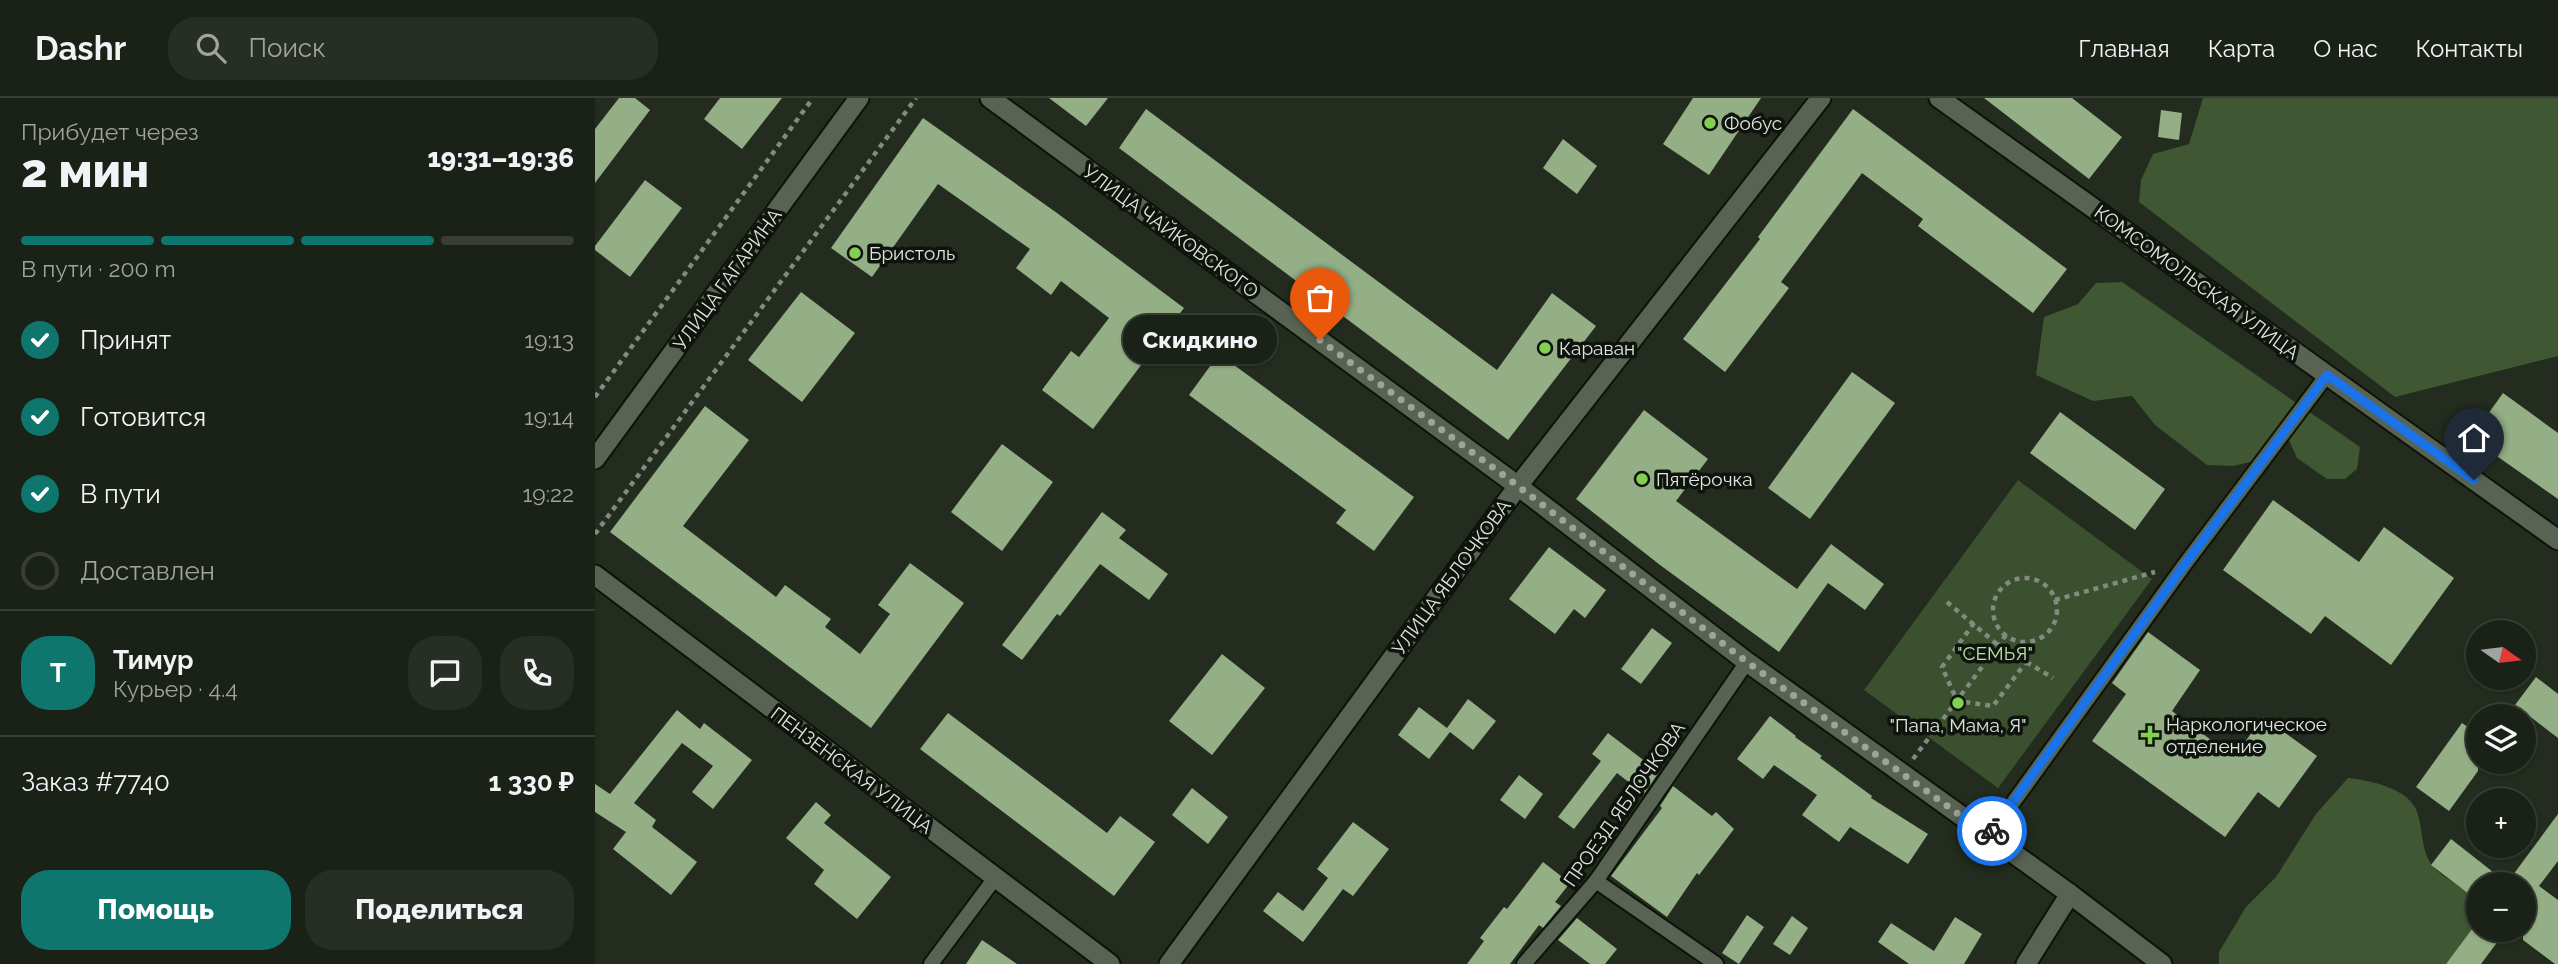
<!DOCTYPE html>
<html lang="ru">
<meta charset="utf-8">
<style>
body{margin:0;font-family:Raleway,sans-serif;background:#272e23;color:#f1f3f6;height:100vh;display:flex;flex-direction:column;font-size:26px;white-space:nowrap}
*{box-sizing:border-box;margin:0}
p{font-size:23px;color:#9fa3a1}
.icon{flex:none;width:38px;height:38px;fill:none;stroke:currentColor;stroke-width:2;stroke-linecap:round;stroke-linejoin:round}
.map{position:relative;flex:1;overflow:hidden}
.sheet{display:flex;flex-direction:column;background:#1a2116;width:595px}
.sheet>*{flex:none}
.needle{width:46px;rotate:104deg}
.fabs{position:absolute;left:1871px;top:522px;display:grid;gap:14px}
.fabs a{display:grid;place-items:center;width:70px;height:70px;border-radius:50%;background:#1a2116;box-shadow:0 2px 5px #0004,0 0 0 2px #383e35;font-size:35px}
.pin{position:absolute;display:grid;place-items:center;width:60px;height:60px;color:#fff;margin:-72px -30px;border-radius:50% 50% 50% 0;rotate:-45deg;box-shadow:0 0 7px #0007}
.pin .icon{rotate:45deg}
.courier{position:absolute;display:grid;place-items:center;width:70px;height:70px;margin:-35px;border:5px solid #1a73e8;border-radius:50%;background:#fff;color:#222;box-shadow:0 2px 9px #0007}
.bubble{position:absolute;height:49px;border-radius:24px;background:#1a2116;box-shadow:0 2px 5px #0004,0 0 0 2px #383e35;font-size:23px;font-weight:800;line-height:49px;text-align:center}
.headline em{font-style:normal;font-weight:800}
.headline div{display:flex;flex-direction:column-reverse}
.headline{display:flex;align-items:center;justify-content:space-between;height:119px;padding:0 21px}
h1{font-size:46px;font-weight:800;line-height:52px}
.bar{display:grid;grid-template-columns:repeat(4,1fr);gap:10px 7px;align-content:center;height:84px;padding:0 21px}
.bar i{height:9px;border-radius:5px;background:#383e35}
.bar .selected{background:#0f766e}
.bar p{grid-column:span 4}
.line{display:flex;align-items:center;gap:18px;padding:0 21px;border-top:2px solid #383e35}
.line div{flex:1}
.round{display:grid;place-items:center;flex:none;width:74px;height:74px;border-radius:28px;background:#272e23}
ol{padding:0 21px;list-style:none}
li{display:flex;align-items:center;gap:21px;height:77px}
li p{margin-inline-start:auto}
li .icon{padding:7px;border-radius:50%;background:#0f766e;color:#fff;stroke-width:4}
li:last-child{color:#9fa3a1}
li i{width:38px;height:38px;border:4px solid #383e35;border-radius:50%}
.primary-button{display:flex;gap:14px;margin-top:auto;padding:14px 21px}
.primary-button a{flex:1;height:80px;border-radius:28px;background:#0f766e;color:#fff;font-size:28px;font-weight:800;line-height:80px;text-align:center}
.primary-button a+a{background:#272e23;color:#f1f3f6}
header{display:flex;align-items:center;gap:42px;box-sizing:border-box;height:98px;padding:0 35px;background:#1a2116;border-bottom:2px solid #383e35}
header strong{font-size:33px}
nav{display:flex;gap:38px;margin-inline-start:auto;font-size:24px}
.search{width:490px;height:63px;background:#272e23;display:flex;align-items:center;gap:18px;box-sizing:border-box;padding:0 24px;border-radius:28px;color:#9fa3a1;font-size:26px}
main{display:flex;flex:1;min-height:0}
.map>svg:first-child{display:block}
.green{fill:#3a502e}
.forest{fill:#3f5732}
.building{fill:#94af86}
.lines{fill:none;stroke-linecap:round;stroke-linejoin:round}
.service-casing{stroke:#0c1408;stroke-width:18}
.minor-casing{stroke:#0c1408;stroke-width:23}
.tertiary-casing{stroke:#0c1408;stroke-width:23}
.path{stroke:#838a7f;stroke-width:4.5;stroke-dasharray:5 5;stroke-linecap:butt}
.service{stroke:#596353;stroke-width:14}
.minor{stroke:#596353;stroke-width:19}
.tertiary{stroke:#596353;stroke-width:19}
.done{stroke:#9da49a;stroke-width:7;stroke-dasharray:0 12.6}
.route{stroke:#1a73e8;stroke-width:9}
.poi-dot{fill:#82d04f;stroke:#0f130d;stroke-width:2.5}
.labels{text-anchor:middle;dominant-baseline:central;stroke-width:7;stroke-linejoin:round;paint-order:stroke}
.poi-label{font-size:19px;fill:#dfe5dc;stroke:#0f130d;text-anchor:start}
.street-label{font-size:19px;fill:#dfe5dc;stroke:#0f130d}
.park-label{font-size:19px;fill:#b9e2a3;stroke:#0f130d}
</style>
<header>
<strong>Dashr</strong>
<div class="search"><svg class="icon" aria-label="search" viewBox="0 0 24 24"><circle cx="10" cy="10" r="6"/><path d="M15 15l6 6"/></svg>Поиск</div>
<nav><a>Главная</a><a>Карта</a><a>О нас</a><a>Контакты</a></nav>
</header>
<main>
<section class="sheet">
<div class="headline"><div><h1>2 мин</h1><p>Прибудет через</p></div><em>19:31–19:36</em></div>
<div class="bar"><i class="selected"></i><i class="selected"></i><i class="selected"></i><i></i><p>В пути · 200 m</p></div>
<ol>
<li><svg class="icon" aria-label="check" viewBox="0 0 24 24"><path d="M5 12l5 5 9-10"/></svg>Принят<p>19:13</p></li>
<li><svg class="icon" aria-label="check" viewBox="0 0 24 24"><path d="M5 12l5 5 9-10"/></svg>Готовится<p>19:14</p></li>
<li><svg class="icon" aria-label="check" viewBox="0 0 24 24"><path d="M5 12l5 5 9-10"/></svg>В пути<p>19:22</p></li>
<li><i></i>Доставлен</li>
</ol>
<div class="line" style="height:126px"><b class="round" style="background:#0f766e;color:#fff">Т</b><div><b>Тимур</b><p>Курьер · 4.4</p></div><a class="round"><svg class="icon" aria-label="chat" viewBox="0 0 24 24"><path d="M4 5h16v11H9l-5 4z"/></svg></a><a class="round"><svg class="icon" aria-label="phone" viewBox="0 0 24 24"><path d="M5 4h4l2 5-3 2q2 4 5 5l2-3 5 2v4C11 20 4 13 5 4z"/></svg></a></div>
<div class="line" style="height:91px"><div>Заказ #7740</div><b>1 330 ₽</b></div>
<div class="primary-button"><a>Помощь</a><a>Поделиться</a></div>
</section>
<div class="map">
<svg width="1963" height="866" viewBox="0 0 1963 866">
<rect width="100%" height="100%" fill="#232c1e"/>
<path class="green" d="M1423,382L1557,481L1403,690L1269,592Z"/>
<g class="forest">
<path d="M1608,0H1963V258L1800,299L1544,104L1546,82L1558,56L1594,46Z"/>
<path d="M1527,184L1765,349L1762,371L1750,381H1732L1702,360L1694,342L1664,362L1638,368L1612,367L1560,327L1537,298L1498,303L1441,277L1449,219L1483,206L1501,185Z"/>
<path d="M1753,680C1775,682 1815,691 1822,714C1828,730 1826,751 1836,766C1843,776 1860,785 1870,793L1890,768L1898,786H1883V823L1851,866H1624V854L1651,809L1681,779L1721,716Z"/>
</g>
<g class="building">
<path d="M24,0H40L55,12L0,85V31Z"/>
<path d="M125,0H187L147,51L109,21Z"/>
<path d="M454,0H513L491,28Z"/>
<path d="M1098,0H1166L1114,77L1068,46Z"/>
<path d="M1389,0H1477L1527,39L1494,81Z"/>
<path d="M551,11L902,272L957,195L1001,228L913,342L524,50Z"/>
<path d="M1258,11L1472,171L1438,215L1323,128L1328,121L1267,75L1186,184L1194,190L1130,274L1088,241L1165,141L1163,139Z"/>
<path d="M1566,12L1587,15L1584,42L1563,39Z"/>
<path d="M328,20L462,115L589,210L498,331L447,292L476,253L484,259L514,220L466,183L456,197L421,170L435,151L343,86L277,179L236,150Z"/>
<path d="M968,41L1002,68L982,96L948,70Z"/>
<path d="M50,82L87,110L35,179L0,152V148Z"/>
<path d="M206,194L260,235L207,304L153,262Z"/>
<path d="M624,256L819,399L779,453L741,425L751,412L594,297Z"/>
<path d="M1257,274L1300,305L1215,421L1173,390Z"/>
<path d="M1908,295L1963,335V401L1876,340Z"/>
<path d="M110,308L154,342L88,428L181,499L190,487L236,521L230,529L265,556L295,516L283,507L315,465L369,505L276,630L15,434Z"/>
<path d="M1049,312L1113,361L1081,403L1202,491L1236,446L1289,486L1270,512L1233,485L1184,554L1065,467L981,401Z"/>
<path d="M1465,314L1570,391L1540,432L1435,355Z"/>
<path d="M407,346L458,384L407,453L356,414Z"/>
<path d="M1678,402L1764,464L1789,429L1859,480L1796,567L1730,518L1716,536L1628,472Z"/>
<path d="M507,414L531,432L524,440L573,476L554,502L505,466L465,518L462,516L427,562L407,547Z"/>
<path d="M954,449L1011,492L990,520L979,511L960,536L914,501Z"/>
<path d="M1057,530L1077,545L1046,586L1026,571Z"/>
<path d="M1553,534L1605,572L1577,613L1639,659L1668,619L1722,658L1684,710L1663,694L1630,739L1497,643L1531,596L1517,585Z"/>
<path d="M627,556L670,590L617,657L574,623Z"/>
<path d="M1941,579L1963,596V640L1920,607Z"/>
<path d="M873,601L901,623L878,652L855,634L834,661L803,637L824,609L852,630Z"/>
<path d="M82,612L105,631L109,625L157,662L118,711L97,694L118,668L87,645L39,705L61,722L57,729L102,764L76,797L18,751L31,734L0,714V686L15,696Z"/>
<path d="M353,615L512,735L525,718L560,744L519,798L325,651Z"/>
<path d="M1175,618L1201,638L1200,639L1227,658L1225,660L1277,698L1276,700L1333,736L1313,766L1255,729L1244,744L1207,717L1222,697L1179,667L1168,681L1142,661Z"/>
<path d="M1867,625L1883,636V673L1854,713L1821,689Z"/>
<path d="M1013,635L1064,674L1049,696L1022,675L979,731L963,719L1006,663L997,656Z"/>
<path d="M924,677L948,696L930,721L905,702Z"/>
<path d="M1078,688L1117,718L1121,714L1139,731L1104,777L1102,775L1072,819L1016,778L1067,710L1065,708Z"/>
<path d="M597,690L633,719L613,746L577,717Z"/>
<path d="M221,704L236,717L229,725L296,779L262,821L219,786L229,772L191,740Z"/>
<path d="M1963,716V763L1944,788L1963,802V866H1960L1928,842V786H1883V803L1836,767L1856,741L1912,785Z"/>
<path d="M758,724L794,751L758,798L748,791L708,844L668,813L683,794L708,813L733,780L722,771Z"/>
<path d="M948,764L975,785L960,804L966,808L948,830L944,827L915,866H872L889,843L885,840L909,809L912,811Z"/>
<path d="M1152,817L1169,829L1144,866L1127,855Z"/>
<path d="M1197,818L1213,830L1195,857L1178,846Z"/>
<path d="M1360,819L1387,836L1369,866H1314L1283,844L1296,825L1339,853Z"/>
<path d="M982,820L1022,851L1010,866H995L963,842Z"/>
<path d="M1877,831H1912L1886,866H1851Z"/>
<path d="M387,842L422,866H371Z"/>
</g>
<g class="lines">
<defs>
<g id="service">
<path d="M1394,738L1590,466L1732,277"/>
<path d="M1001,783L1121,866"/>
<path d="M336,866L400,780"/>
<path d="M929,866L1001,783L1152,564"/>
</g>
<g id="minor">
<path d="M395,0L923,388L1152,564L1475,796L1567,866"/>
<path d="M1344,0L1963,442"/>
<path d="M0,477L515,866"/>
<path d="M574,866L923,388L1226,0"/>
<path d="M1431,866L1475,796"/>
</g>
<path id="tertiary" d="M0,361L264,0"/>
</defs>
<use href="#service" class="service-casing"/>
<use href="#minor" class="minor-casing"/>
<use href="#tertiary" class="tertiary-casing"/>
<g class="path">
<path d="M0,299L218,0"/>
<path d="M0,436L321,0"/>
<circle cx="1430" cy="512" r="32"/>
<path d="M1460,502L1560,474"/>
<path d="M1352,504L1403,547L1458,580"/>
<path d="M1379,525L1347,569L1362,603L1398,608L1431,564"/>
<path d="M1318,661L1411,537"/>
</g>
<use href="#service" class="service"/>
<use href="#minor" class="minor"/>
<use href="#tertiary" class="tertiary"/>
</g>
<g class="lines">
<path class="done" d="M725,242L923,388L1152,564L1394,738L1397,733"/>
<path class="route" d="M1397,733L1590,466L1732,277L1879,382"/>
</g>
<g class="poi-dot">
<circle cx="1115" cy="25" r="7"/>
<circle cx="260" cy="155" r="7"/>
<circle cx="950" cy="250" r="7"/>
<circle cx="1047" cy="381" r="7"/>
<circle cx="1363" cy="605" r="7"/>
<path d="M1551.5 626.5h7v7h7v7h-7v7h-7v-7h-7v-7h7z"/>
</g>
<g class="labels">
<g class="poi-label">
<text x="1129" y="25">Фобус</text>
<text x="274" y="155">Бристоль</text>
<text x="964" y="250">Караван</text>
<text x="1061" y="381">Пятёрочка</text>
<text x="1571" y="626">Наркологическое<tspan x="1571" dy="22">отделение</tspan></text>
<text x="1363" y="627" text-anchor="middle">"Папа, Мама, Я"</text>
</g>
<g class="street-label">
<text transform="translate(576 133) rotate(36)">УЛИЦА ЧАЙКОВСКОГО</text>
<text transform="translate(132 181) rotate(-54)">УЛИЦА ГАГАРИНА</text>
<text transform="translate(1602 184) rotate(36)">КОМСОМОЛЬСКАЯ УЛИЦА</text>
<text transform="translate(856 479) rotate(-54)">УЛИЦА ЯБЛОЧКОВА</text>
<text transform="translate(257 672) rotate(37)">ПЕНЗЕНСКАЯ УЛИЦА</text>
<text transform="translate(1029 706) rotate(-55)">ПРОЕЗД ЯБЛОЧКОВА</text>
</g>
<g class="park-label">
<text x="1400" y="555">"СЕМЬЯ"</text>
</g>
</g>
</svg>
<div class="fabs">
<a><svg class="needle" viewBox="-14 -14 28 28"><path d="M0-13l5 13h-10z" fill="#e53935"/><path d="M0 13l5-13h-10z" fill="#9fa3a1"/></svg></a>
<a><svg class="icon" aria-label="layers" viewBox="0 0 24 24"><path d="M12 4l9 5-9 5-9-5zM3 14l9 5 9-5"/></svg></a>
<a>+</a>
<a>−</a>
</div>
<div class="pin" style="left:725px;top:242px;background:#ea580c"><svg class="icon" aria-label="bag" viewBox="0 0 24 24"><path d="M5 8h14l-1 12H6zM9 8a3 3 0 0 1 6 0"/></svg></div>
<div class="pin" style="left:1879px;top:382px;background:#1f2937"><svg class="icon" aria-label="home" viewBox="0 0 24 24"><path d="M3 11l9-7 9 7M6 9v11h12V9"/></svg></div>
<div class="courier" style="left:1397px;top:733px"><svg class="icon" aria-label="bike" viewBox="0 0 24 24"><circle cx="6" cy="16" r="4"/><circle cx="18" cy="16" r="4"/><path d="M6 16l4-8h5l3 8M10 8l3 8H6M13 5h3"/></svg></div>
<div class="bubble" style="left:528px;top:217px;width:154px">Скидкино</div>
</div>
</main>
